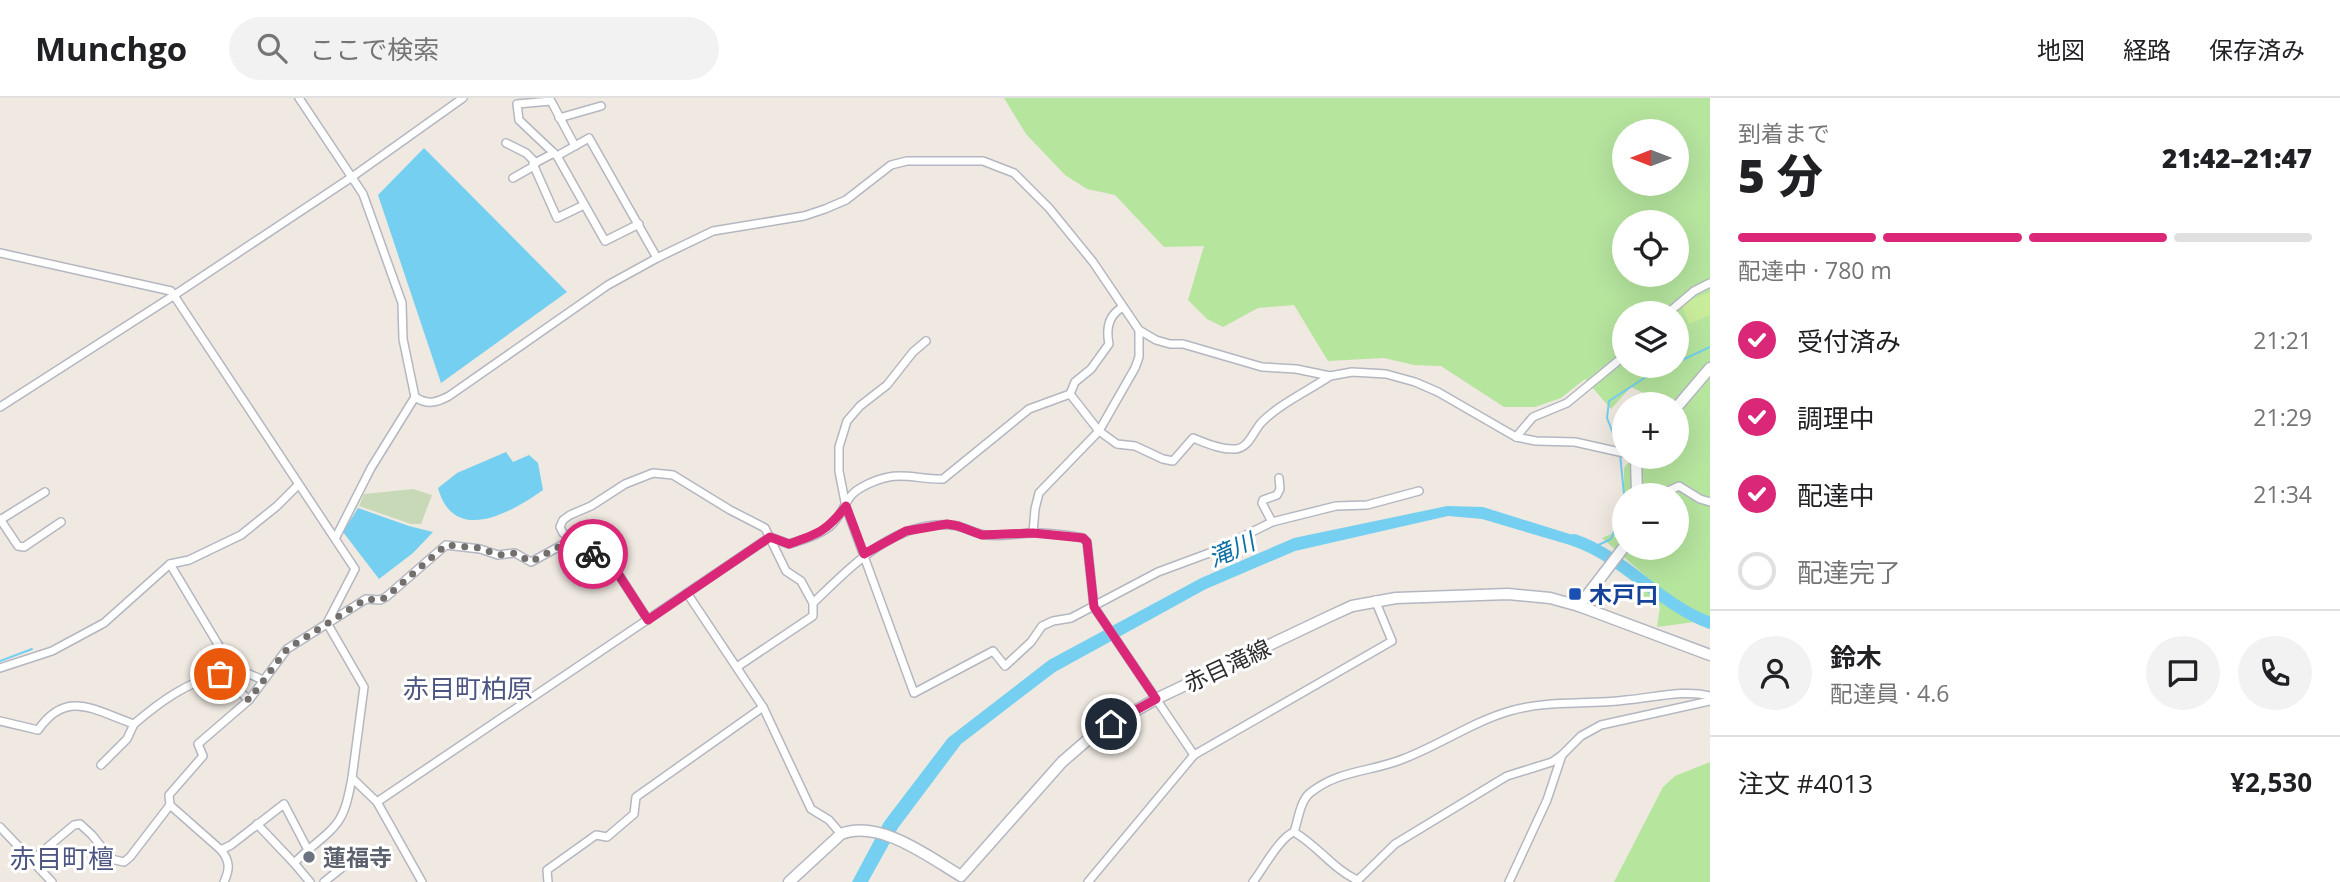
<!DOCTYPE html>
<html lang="ja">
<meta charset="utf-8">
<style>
body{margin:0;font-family:"Open Sans","Noto Sans JP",sans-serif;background:#f2f2f2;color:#202124;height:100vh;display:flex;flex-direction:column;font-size:26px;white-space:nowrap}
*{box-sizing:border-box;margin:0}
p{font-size:23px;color:#757577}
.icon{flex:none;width:38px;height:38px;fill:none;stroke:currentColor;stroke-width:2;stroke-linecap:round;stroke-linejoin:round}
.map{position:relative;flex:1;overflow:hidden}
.side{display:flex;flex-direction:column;background:#fff;width:630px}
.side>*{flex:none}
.needle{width:46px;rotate:270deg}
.controls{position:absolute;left:1612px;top:21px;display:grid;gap:14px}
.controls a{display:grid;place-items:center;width:77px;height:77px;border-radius:50%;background:#fff;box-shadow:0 7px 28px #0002;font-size:35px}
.pin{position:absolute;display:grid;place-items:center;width:60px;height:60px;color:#fff;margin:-30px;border:4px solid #fff;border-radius:50%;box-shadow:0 2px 7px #0007}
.courier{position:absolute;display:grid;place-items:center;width:70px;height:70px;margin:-35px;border:5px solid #db2777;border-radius:50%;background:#fff;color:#222;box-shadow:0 2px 9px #0007}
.head em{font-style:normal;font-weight:800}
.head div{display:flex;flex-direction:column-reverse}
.head{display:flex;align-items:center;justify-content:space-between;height:119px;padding:0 28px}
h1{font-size:46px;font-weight:800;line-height:52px}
.bar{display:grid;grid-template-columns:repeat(4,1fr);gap:10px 7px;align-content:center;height:84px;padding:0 28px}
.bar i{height:9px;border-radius:5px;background:#e0e0e0}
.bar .selected{background:#db2777}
.bar p{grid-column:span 4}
.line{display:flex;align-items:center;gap:18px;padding:0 28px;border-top:2px solid #e0e0e0}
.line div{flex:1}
.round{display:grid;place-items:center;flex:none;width:74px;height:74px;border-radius:37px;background:#f2f2f2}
ol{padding:0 28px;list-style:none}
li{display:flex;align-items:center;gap:21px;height:77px}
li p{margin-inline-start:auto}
li .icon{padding:7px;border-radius:50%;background:#db2777;color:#fff;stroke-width:4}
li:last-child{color:#757577}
li i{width:38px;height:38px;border:4px solid #e0e0e0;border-radius:50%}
header{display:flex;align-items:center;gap:42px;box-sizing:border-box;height:98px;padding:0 35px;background:#fff;border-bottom:2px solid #e0e0e0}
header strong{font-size:33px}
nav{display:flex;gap:38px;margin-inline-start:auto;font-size:24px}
.search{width:490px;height:63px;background:#f2f2f2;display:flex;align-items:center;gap:18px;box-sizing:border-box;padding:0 24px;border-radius:38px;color:#757577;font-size:26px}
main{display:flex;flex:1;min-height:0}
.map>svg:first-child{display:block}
.green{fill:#b6e59e;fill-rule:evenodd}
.cemetery{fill:#c8d9b8}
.pitch{fill:#c9ec9a}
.water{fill:#75cff0}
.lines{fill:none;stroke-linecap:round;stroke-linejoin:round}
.stream{stroke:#75cff0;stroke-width:2}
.river{stroke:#75cff0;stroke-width:12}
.minor-casing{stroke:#b4b7c1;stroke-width:10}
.secondary-casing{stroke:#b4b7c1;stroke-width:13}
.minor{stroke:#fff;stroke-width:7}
.secondary{stroke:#fff;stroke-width:10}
.done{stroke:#726f6d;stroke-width:7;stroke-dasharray:0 12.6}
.route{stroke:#db2777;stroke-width:9}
.transit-dot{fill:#1a4fb4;stroke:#fff;stroke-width:2.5}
.worship-dot{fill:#6b7280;stroke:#fff;stroke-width:2.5}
.labels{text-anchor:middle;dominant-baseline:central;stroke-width:6;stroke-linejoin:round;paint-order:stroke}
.transit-label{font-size:23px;font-weight:bold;fill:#164399;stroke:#fff;text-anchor:start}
.street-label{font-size:23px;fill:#2e2e2e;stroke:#fff}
.worship-label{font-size:23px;font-weight:bold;fill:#5b616d;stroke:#fff;text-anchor:start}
.water-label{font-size:24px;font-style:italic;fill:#0d6fa3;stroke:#fff}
.quarter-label{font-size:26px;fill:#4d5680;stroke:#fff}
</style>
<header>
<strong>Munchgo</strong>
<div class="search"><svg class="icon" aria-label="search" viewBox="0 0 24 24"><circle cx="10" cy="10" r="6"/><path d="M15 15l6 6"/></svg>ここで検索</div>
<nav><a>地図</a><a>経路</a><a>保存済み</a></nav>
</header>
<main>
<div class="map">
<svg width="1710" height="784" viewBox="0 0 1710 784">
<rect width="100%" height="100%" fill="#efe9e1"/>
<g class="green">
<path d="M1004,0H1710V522L1657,529L1660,509L1638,496L1649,481L1602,440L1624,431V450H1676V397H1624V370L1633,359H1676V306C1658,306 1648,296 1631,289L1611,311L1585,281L1561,300L1535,309H1504L1441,268L1414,267L1384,260L1328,263L1294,207L1258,210L1223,229L1207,221L1188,202L1204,148L1164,149L1115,97L1087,91L1065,77L1026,36ZM1624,33H1676V86H1624ZM1624,124H1676V177H1624ZM1624,215H1676V268H1624Z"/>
<path d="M1710,664V784H1614L1663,689L1675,678Z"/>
</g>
<path class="cemetery" d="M413,391L432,397L421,426H411L359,408L364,396Z"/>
<path class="pitch" d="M1710,194V217L1689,226L1681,206Z"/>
<g class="water">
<path d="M424,50L567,194L441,285L378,97Z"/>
<path d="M506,354L513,364L529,357L538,365L543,392C512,414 454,448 438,390L457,375Z"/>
<path d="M1447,408L1483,409L1592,443L1587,452L1482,421L1448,418L1295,453L1206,491L1055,574L961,646L898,730L868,784H852L884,724L948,640L1049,562L1201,480L1294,440Z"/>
<path d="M358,410L409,428L433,434L413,455L379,481L343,434Z"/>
</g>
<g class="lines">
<g class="stream">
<path d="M1676,265L1710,249"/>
<path d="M1619,350L1607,320L1609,303L1649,277L1671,268"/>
<path d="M1592,450L1611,441L1618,424L1624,396L1620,356"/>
<path d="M0,563L32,551"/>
</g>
<path class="river" d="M1574,442C1626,460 1659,506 1710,525"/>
<defs>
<g id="minor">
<path d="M299,0L363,96L402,205L403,241L415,299L371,370L336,439"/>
<path d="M559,20L601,8"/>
<path d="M506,45L526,55L536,65"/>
<path d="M575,48L551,3L517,6L519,22L557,58L605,143L639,126"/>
<path d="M554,55L533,66L557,120L584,107"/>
<path d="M557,58L589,40L657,160"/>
<path d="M513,80L534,68"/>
<path d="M0,155L171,193L355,471L327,525L364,589L352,680L377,704L422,784"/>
<path d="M1668,215L1694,193L1710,185"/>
<path d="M926,243L913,254L887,287L860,308L847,323L839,349V373L846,409L914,595L993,553L1005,568L1031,544L1042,528L1053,523L1071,520L1158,474L1212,454L1272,424L1336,408L1367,407L1419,393"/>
<path d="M1070,296L1099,333L1117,346L1135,348L1163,361L1173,363L1193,340C1206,345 1221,352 1235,351C1249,350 1253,334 1261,325C1279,306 1308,293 1330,278"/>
<path d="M415,299C427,307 436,305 449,298L608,187L657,160L713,133L804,118L825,111L846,102L891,67L907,63H983L1014,75L1049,110L1093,164L1139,232L1156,242L1170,246H1183L1262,269L1296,271L1330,278L1352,274L1386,276L1415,284L1438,294L1516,339L1536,343L1575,344L1624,355"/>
<path d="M0,309L173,198L352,79L463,0"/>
<path d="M1516,339L1533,319L1567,305L1624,258"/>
<path d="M1666,397L1668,393L1679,388L1700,401L1710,404"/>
<path d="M0,421L18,448L24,449L61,424"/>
<path d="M0,422L45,394"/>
<path d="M1272,424L1262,405L1263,402L1277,397L1280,391L1279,380"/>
<path d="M1033,435L1035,411L1039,395L1099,333L1135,270L1139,259V232"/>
<path d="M770,439L789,446C802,442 817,438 829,429C839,421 843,409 850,399C857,389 878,381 889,379C903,375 926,382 943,381L1029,311L1070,296L1075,284L1091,271L1109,246C1106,231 1108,217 1123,209"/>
<path d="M170,466L225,558L240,572L263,582"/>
<path d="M687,495L763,609L811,711L829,722L841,736"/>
<path d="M813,505C851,469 893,423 950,427C963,427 973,436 986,437C1002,439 1018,435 1034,435C1050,435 1067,437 1083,440L1087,444L1094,509L1194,657"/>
<path d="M648,522L617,474L563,435L560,429L563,422L570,417L591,408L625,386L653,375L673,377L730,412L765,430L786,473L801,483L813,505V518L737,569"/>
<path d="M0,570L52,553L104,525L170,466L189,462L241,437L277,408L298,387"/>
<path d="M0,623L38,632C67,590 95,613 134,626C161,603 186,585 220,576L249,602"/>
<path d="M101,667L127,641L134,626"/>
<path d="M377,704L770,439"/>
<path d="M257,726L294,765"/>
<path d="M0,729L52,784"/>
<path d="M1294,734C1318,748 1332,770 1357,782"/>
<path d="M221,752C230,763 230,771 224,784"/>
<path d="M308,752C341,725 344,722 352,680"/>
<path d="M31,763L74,727L80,726L92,737L111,761L124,764L130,759L170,707"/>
<path d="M310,784L294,765L308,752L284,706L231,747L221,752L170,707L169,697L203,658L198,646L249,602L287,551L366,501L380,502L386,499L446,447L480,451L498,457L515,455L531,464L573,441"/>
<path d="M324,784L354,760"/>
<path d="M548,784L547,772L596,737L607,739L634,716L636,699L763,609"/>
<path d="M1088,784L1194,657L1392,543L1375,502"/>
<path d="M1253,784C1263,771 1280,739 1294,734C1298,723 1300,703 1310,695C1338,672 1371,674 1403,661C1440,647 1472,624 1510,613C1547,602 1587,607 1626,602C1652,600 1684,591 1710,598"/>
<path d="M1356,784L1395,746L1507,678L1552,664L1562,657L1581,638L1601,627L1710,603"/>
<path d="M1509,784L1547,702L1562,657"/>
</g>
<g id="secondary">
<path d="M1676,310L1710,270"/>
<path d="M1636,359L1637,397"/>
<path d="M1579,508L1624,449"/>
<path d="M789,784L841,736C880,721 929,759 961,778L1062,664L1092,638L1156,601L1328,519L1352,508L1396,500L1508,496L1550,500L1579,508L1710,557"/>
</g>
</defs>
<use href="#minor" class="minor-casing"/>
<use href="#secondary" class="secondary-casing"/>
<use href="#minor" class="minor"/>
<use href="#secondary" class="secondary"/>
</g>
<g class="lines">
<path class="done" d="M220,576L249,602L287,551L366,501L380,502L386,499L446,447L480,450L498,457L515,455L531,464L573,441L593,456"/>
<path class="route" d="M593,456L617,474L648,522L770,439L789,446C818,436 827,433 846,408L864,456L906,433L947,426L958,428L982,437L1033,435L1083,440L1087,444L1094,509L1156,601L1111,626"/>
</g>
<rect class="transit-dot" x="1568" y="489" width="14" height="14" rx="3.5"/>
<circle class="worship-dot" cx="309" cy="759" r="7"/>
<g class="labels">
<g class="transit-label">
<text x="1589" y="496">木戸口</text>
</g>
<g class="street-label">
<text transform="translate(1227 567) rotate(-25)">赤目滝線</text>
</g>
<g class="worship-label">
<text x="323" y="759">蓮福寺</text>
</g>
<g class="water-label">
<text transform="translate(1231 451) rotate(-24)">滝川</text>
</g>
<g class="quarter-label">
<text x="468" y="590">赤目町柏原</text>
<text x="62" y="760">赤目町檀</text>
</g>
</g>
</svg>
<div class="controls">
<a><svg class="needle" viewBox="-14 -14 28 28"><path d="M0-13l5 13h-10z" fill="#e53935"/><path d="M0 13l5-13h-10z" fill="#757577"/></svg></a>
<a><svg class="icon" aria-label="locate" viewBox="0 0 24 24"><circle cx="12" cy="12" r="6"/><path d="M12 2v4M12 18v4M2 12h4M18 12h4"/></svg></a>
<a><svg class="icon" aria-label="layers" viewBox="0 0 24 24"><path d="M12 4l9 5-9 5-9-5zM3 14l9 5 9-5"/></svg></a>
<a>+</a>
<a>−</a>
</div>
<div class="pin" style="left:220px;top:576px;background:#ea580c"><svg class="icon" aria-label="bag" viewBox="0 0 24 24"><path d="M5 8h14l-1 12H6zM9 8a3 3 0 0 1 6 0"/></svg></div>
<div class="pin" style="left:1111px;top:626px;background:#1f2937"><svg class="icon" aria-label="home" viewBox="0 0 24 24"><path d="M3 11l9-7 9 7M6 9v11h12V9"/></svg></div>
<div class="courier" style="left:593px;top:456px"><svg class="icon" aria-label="bike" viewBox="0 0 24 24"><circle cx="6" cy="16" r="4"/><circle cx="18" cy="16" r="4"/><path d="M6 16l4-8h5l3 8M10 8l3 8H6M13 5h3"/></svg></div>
</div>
<section class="side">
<div class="head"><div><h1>5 分</h1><p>到着まで</p></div><em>21:42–21:47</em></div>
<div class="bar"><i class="selected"></i><i class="selected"></i><i class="selected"></i><i></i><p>配達中 · 780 m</p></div>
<ol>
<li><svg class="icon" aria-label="check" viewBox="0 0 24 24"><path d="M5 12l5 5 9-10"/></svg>受付済み<p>21:21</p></li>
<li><svg class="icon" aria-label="check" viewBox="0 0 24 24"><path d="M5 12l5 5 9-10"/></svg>調理中<p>21:29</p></li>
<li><svg class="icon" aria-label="check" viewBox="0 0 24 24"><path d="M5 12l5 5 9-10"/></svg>配達中<p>21:34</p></li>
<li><i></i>配達完了</li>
</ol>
<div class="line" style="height:126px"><a class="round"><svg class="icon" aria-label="person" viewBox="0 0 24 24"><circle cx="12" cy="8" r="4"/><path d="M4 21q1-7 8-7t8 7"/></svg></a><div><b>鈴木</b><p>配達員 · 4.6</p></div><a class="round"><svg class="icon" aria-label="chat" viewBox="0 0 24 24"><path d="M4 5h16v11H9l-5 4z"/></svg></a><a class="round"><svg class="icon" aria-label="phone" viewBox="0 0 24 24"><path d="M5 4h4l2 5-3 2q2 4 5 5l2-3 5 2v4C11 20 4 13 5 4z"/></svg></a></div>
<div class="line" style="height:91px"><div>注文 #4013</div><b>¥2,530</b></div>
</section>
</main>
